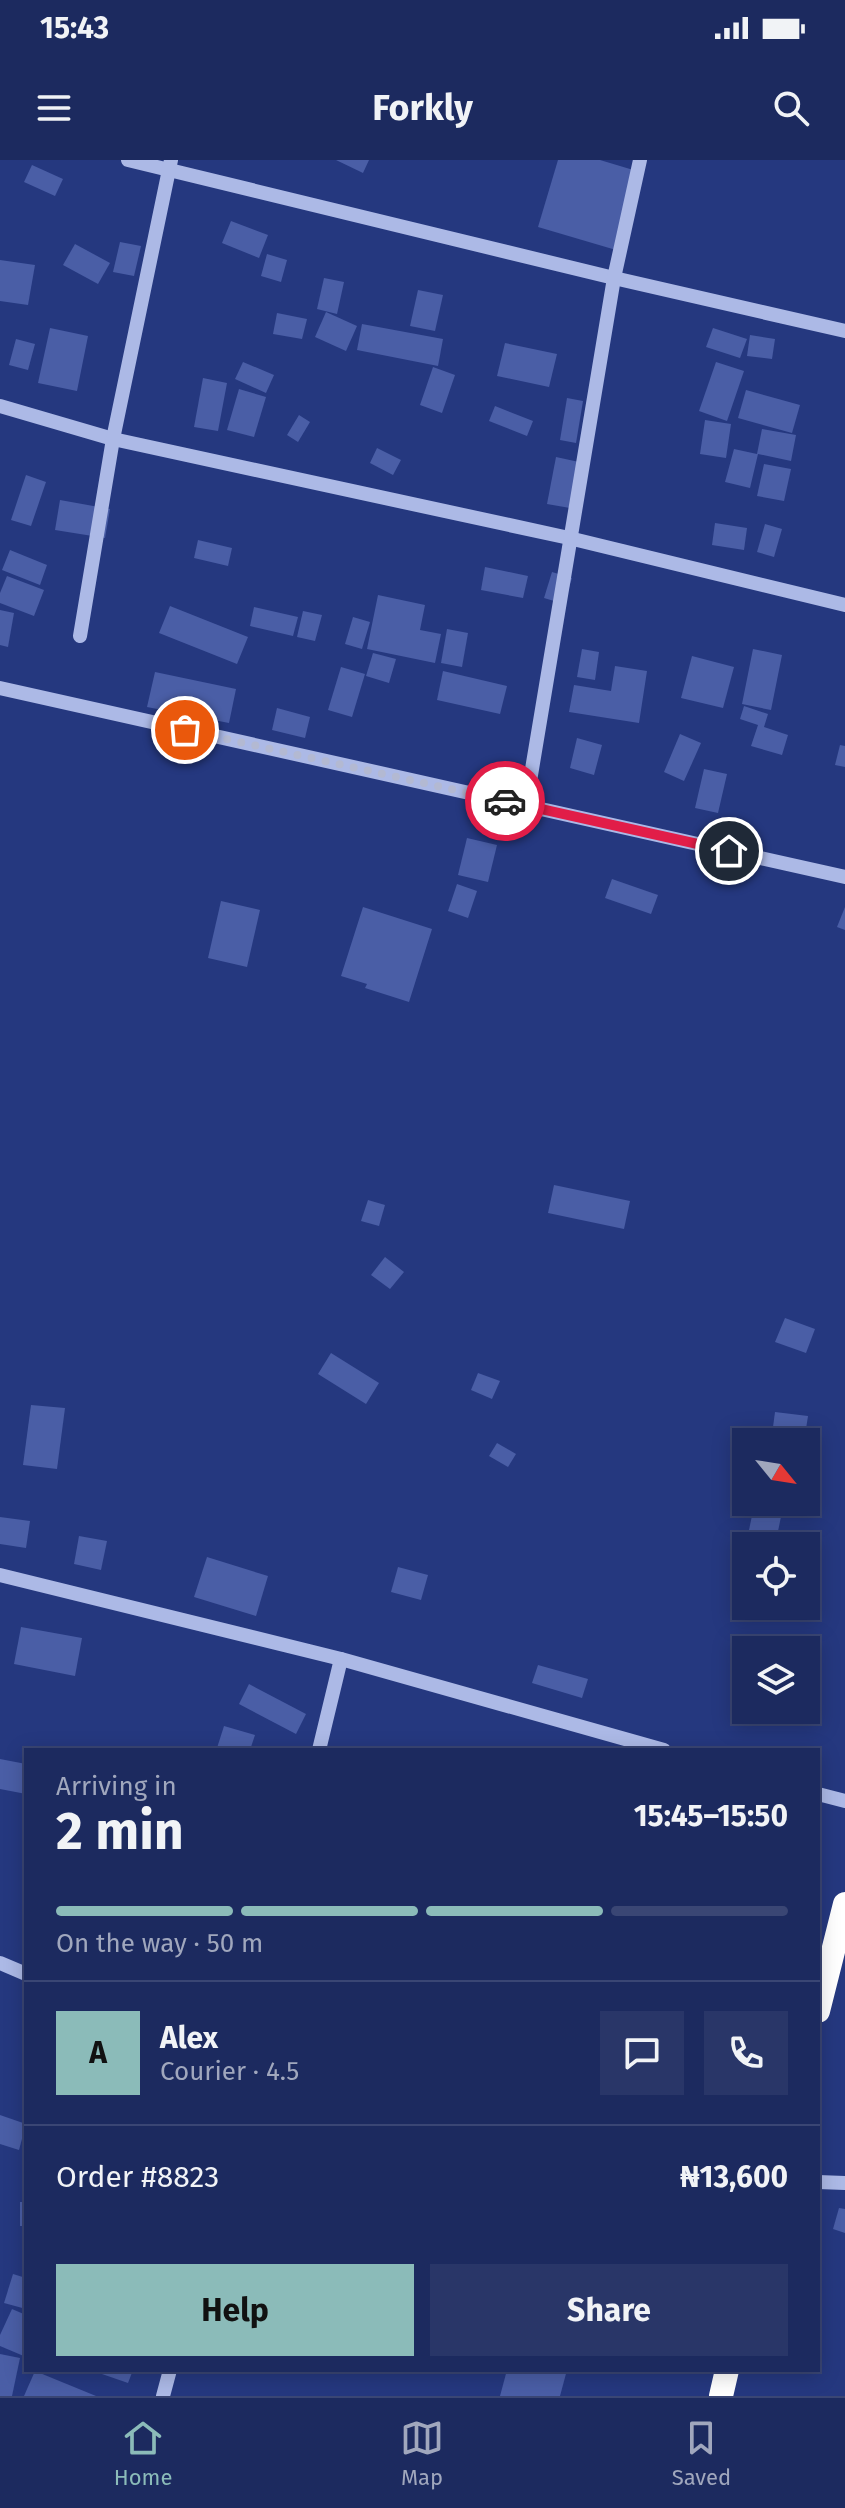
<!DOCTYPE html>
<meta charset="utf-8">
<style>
body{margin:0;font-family:"Fira Sans",sans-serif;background:#293668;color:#f1f3f6;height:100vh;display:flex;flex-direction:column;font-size:30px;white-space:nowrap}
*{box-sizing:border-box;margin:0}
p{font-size:26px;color:#a0a7bd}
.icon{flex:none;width:44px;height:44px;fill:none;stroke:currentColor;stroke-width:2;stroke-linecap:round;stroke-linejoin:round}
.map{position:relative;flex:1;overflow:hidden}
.details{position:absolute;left:24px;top:1588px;width:796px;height:624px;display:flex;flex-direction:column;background:#1c2a5f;border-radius:0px;box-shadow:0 4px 20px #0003,0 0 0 2px #3a4674}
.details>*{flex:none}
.needle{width:52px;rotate:120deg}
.controls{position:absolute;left:732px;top:1268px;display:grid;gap:16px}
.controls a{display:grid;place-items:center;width:88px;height:88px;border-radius:0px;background:#1c2a5f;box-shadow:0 4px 20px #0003,0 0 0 2px #3a4674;font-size:40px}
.pin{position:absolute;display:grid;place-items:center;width:68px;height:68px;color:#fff;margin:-34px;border:4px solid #fff;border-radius:50%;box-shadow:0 2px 8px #0007}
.courier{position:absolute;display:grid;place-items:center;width:80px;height:80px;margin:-40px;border:6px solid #e11d48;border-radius:50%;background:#fff;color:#222;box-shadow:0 2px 10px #0007}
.summary em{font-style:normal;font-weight:700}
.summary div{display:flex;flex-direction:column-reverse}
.summary{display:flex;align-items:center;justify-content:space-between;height:136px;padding:0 32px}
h1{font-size:52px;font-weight:700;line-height:60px}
.bar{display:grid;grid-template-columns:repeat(4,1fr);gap:12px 8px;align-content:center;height:96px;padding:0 32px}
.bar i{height:10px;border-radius:6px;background:#3a4674}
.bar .selected{background:#8bbbb9}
.bar p{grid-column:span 4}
.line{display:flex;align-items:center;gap:20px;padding:0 32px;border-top:2px solid #3a4674}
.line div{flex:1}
.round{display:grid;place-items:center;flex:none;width:84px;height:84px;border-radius:0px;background:#293668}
.button{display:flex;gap:16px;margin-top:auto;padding:16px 32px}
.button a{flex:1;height:92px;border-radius:0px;background:#8bbbb9;color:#111;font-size:32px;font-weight:700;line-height:92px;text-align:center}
.button a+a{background:#293668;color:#f1f3f6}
.status{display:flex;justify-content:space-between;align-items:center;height:56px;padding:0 40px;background:#1c2a5f;direction:ltr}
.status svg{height:22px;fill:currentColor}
header{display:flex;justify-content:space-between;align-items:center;height:104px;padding:0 32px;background:#1c2a5f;font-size:36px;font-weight:700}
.dock{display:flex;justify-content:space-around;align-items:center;height:112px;border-top:2px solid #3a4674;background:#1c2a5f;font-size:22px;color:#a0a7bd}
.dock a{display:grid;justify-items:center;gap:4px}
.dock .selected{color:#8bbbb9}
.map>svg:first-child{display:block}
.building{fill:#4a5ea6}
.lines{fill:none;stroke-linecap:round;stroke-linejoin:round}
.minor{stroke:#acb9e6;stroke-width:14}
.highway{stroke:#fff;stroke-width:24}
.done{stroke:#b3b9d2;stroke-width:8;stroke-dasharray:0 14.4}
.route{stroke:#e11d48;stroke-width:10}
</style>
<div class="status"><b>15:43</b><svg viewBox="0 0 49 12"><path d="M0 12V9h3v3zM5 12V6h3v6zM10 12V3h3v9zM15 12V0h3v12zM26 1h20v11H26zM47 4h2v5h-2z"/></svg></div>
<header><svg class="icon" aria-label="menu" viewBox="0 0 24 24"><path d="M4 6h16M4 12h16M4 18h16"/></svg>Forkly<svg class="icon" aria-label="search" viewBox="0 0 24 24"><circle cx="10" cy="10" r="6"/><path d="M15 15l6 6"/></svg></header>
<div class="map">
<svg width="845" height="2236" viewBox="0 0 845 2236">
<rect width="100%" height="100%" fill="#25387f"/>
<g class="building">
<path d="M336,0H369L363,13Z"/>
<path d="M558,0H600L640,12L616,90L538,67Z"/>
<path d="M32,5L63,19L55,36L24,22Z"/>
<path d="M231,61L268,75L259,98L222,83Z"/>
<path d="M120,82L141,86L134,116L113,112Z"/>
<path d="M75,84L110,103L98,124L63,105Z"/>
<path d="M267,94L287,100L281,122L261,116Z"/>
<path d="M0,100L35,105L28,145L0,141Z"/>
<path d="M324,118L344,122L337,154L317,149Z"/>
<path d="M418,130L443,135L435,171L410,166Z"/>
<path d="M326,152L357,166L346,191L315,177Z"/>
<path d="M277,153L307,159L302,179L273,174Z"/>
<path d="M362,164L443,179L438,206L357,190Z"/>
<path d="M50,168L88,176L77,231L38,223Z"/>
<path d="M713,168L747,179L740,198L706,187Z"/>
<path d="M750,175L775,179L772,199L747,196Z"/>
<path d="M16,179L35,184L28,210L9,205Z"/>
<path d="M505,183L557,194L549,227L497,216Z"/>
<path d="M243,202L274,215L266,233L235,219Z"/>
<path d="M716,202L744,211L727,261L699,251Z"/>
<path d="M433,207L455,215L442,253L420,245Z"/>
<path d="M203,218L227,223L218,271L194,267Z"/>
<path d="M239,229L266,237L254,277L227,270Z"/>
<path d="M746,230L800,245L792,273L738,258Z"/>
<path d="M567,238L583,241L576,283L560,280Z"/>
<path d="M495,246L533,261L527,276L489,261Z"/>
<path d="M299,255L310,262L298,282L287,275Z"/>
<path d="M705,260L731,264L726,298L700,294Z"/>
<path d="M762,269L796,275L791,301L758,294L750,328L725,322L734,289L757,294Z"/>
<path d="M377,288L401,300L393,315L370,303Z"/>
<path d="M556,297L579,302L570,348L547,344Z"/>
<path d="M764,304L791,309L784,341L757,336Z"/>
<path d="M26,315L46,322L31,366L11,360Z"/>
<path d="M60,340L110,349L105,378L55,370Z"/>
<path d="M715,363L747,368L744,390L712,385Z"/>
<path d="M765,364L782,369L774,397L757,392Z"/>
<path d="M198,380L232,388L228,406L194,398Z"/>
<path d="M10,390L47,405L40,425L2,410Z"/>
<path d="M485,407L528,416L523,438L481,430Z"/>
<path d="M552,412L572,418L564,444L544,438Z"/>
<path d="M7,416L44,430L34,456L0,443V433Z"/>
<path d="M378,435L425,445L420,470L441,474L435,503L367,489Z"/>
<path d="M170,446L248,477L237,504L159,473Z"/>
<path d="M254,447L298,457L293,476L250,466Z"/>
<path d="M0,450L14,453L8,487L0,485Z"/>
<path d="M303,451L322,455L315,481L297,477Z"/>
<path d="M353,457L370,462L362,489L345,484Z"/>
<path d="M447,469L468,473L462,507L441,503Z"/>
<path d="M582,489L599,492L595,520L577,517Z"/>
<path d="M753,489L782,495L771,550L742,544Z"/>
<path d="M373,493L396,499L389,523L366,516Z"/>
<path d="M692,496L734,507L723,548L681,538Z"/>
<path d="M615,506L647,511L639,563L569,552L574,525L611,531Z"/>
<path d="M341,507L365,514L352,557L328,550Z"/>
<path d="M443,511L507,526L500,554L437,540Z"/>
<path d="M155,512L236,529L229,563L147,547Z"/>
<path d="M744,546L768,554L764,567L788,575L782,595L751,586L758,565L740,559Z"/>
<path d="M277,548L310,557L305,578L272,570Z"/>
<path d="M680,574L701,583L684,621L664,612Z"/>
<path d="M577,578L602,585L594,615L570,608Z"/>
<path d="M840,585L845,586V607L835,605Z"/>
<path d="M704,609L727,614L718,653L695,648Z"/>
<path d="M467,678L497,685L488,722L458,715Z"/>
<path d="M612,719L658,735L651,754L605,738Z"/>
<path d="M457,724L477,731L468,758L448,751Z"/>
<path d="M221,741L260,750L247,807L208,798Z"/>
<path d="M363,747L432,769L409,842L365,828L367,824L341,816Z"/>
<path d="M845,747V770L837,767Z"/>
<path d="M554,1025L630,1041L624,1069L548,1053Z"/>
<path d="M368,1040L385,1045L379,1066L361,1061Z"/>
<path d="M385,1097L404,1112L390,1129L371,1115Z"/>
<path d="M785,1158L815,1169L806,1193L775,1182Z"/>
<path d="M331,1193L379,1223L366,1244L318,1214Z"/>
<path d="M478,1213L500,1221L492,1239L471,1230Z"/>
<path d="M31,1245L65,1248L57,1309L23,1305Z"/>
<path d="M775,1252L808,1256L804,1282H771Z"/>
<path d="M497,1283L516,1294L508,1307L489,1296Z"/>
<path d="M754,1346L782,1352L777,1376L749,1370Z"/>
<path d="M0,1357L30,1361L26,1388L0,1384Z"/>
<path d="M79,1376L107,1381L101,1410L74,1404Z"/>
<path d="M207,1397L268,1416L256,1456L194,1437Z"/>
<path d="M398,1407L428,1415L421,1440L391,1432Z"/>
<path d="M21,1467L82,1478L75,1516L14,1504Z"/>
<path d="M538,1505L588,1519L582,1538L532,1523Z"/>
<path d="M249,1524L306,1554L296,1574L239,1544Z"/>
<path d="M224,1566L255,1575L250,1590L217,1588Z"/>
<path d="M0,1599L26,1604V1634L0,1629Z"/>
<path d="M0,1955L26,1964L19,1990L0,1984Z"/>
<rect x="20" y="2042" width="6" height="24"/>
<path d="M839,2048L845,2049V2073L833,2069Z"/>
<path d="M13,2114L26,2118V2149L4,2143Z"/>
<path d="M12,2149L26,2155V2197L0,2186V2175Z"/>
<path d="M0,2194L20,2198L12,2236H0Z"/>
<path d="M103,2210H133L128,2223L102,2214Z"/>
<path d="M507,2210H567L560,2236H500Z"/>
<path d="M35,2211L96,2236H24Z"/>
</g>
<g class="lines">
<g class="minor">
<path d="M128,0L614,118L845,171"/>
<path d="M0,246L113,279L569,378L845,445"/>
<path d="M80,476L113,279L171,0"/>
<path d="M0,528L845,717"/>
<path d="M526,645L614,118L640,0"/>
<path d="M0,1415L341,1499L664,1590"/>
<path d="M319,1590L341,1499"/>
<path d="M818,1634L845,1641"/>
<path d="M0,1803L26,1814"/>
<path d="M818,2022L845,2023"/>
<path d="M163,2236L170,2210"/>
</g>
<g class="highway">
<path d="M818,1851L845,1744"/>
<path d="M721,2236L727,2210"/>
</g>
</g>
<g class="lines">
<path class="done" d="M185,570L505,641"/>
<path class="route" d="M505,641L729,691"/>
</g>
</svg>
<div class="controls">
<a><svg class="needle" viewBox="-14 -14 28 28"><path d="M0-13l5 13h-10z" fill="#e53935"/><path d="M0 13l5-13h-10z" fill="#a0a7bd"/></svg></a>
<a><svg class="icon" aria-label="locate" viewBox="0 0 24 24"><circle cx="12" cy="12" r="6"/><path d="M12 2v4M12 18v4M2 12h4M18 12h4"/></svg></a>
<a><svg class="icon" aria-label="layers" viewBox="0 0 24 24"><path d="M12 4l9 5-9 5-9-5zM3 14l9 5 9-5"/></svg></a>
</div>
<div class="pin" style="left:185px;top:570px;background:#ea580c"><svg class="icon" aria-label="bag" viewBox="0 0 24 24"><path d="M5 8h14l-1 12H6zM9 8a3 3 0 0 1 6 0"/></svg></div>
<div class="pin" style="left:729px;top:691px;background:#1f2937"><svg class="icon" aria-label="home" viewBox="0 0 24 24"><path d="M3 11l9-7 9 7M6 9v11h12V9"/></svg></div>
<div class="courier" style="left:505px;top:641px"><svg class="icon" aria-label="car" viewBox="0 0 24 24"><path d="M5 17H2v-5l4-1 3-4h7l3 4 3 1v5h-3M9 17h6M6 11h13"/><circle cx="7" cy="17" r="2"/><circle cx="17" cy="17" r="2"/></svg></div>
<section class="details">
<div class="summary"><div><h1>2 min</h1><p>Arriving in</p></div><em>15:45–15:50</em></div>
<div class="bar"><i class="selected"></i><i class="selected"></i><i class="selected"></i><i></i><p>On the way · 50 m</p></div>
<div class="line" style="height:144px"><b class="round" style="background:#8bbbb9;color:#111">A</b><div><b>Alex</b><p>Courier · 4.5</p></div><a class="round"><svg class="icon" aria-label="chat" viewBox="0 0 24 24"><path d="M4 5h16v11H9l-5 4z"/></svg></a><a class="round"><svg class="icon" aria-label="phone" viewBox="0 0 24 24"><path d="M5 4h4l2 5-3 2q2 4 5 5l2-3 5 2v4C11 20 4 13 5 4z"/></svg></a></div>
<div class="line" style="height:104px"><div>Order #8823</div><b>₦13,600</b></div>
<div class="button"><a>Help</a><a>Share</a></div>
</section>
</div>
<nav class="dock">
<a class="selected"><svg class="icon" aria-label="home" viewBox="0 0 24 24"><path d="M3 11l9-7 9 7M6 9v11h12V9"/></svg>Home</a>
<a><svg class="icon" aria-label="map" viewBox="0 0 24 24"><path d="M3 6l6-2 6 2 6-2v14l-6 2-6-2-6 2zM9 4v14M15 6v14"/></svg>Map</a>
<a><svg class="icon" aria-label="saved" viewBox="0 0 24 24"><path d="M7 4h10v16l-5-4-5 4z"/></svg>Saved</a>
</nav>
